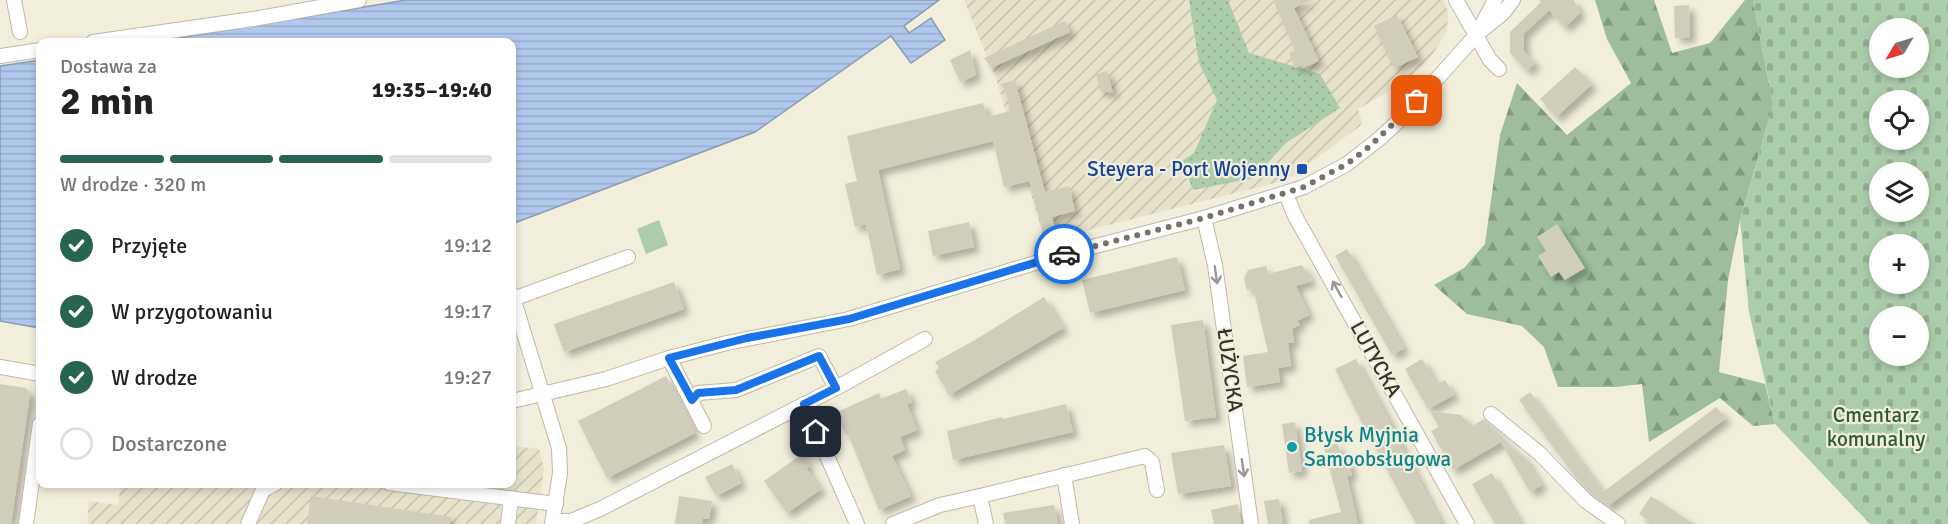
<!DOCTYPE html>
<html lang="pl">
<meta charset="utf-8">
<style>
body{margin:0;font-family:Signika,sans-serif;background:#f6f6f6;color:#222;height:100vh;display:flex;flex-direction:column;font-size:22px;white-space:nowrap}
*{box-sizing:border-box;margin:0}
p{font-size:20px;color:#767676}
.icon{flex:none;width:33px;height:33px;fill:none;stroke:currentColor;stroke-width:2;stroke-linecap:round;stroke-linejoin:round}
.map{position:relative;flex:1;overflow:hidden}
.drawer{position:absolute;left:36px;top:38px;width:480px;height:450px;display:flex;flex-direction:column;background:#fff;border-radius:12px;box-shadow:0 3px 9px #0003}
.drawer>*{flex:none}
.needle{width:39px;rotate:232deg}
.tools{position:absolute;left:1869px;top:18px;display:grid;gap:12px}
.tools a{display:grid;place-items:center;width:60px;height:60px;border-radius:50%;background:#fff;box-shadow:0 3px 9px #0003;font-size:30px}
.pin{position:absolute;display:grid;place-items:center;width:51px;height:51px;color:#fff;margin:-26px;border-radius:12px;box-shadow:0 3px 9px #0006}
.courier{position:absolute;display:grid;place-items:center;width:60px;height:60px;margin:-30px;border:4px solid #1a73e8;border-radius:50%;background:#fff;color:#222;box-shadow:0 2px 8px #0007}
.head em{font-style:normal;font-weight:700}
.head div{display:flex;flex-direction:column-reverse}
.head{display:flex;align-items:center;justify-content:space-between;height:102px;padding:0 24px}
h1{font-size:39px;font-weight:700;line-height:45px}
.bar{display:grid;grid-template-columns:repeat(4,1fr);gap:9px 6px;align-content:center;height:72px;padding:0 24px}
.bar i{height:8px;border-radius:4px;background:#e0e0e0}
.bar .active{background:#29644e}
.bar p{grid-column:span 4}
ol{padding:0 24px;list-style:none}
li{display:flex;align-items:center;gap:18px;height:66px}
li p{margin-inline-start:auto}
li .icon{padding:6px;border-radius:50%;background:#29644e;color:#fff;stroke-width:4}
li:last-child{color:#767676}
li i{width:33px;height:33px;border:3px solid #e0e0e0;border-radius:50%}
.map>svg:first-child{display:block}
.industrial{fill:url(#industrial-furrows)}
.grass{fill:url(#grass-dots)}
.forest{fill:url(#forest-firs)}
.cemetery{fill:url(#cemetery-stones);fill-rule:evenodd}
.green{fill:#accdac}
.water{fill:url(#water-rules);stroke:#8a9bb3;stroke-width:1.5}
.building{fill:#d0cdbb;filter:url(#shadow)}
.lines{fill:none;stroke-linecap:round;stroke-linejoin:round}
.minor-casing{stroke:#bdb9a8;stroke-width:16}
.minor{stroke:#fff;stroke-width:14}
.oneway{stroke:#999895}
.done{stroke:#767469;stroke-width:6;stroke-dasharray:0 10.8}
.route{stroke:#1a73e8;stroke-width:8}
.transit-dot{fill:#1a4fb4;stroke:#f2eedc;stroke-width:2}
.culture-dot{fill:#0f9aa8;stroke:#f2eedc;stroke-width:2}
.labels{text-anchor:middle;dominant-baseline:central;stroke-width:4.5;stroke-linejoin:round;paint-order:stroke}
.transit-label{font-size:21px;fill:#164399;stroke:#f2eedc;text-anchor:end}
.street-label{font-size:21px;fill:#33322b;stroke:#f2eedc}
.park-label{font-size:21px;fill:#2e5d30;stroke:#f2eedc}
.culture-label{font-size:21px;fill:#0d838f;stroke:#f2eedc;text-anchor:start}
</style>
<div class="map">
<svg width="1948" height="524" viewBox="0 0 1948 524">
<defs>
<pattern id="industrial-furrows" width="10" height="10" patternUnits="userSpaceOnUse" patternTransform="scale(1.5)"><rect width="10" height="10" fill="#e7e2ca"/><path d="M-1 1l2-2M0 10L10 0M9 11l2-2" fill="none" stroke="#c7c2ae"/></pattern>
<pattern id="grass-dots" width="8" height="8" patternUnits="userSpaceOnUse" patternTransform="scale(1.5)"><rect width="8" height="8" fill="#accdac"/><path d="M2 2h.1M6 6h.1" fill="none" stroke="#94b094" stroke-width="1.8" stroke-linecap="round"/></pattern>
<pattern id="forest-firs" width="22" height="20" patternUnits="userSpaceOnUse" patternTransform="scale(1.5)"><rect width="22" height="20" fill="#9dbd9d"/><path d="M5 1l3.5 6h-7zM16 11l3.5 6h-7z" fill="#819a80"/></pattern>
<pattern id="cemetery-stones" width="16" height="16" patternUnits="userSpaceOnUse" patternTransform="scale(1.5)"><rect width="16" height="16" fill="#accdac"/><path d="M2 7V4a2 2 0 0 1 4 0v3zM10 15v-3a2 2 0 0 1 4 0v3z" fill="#94b094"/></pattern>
<pattern id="water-rules" width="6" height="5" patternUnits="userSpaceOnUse" patternTransform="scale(1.5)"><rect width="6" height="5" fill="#b0c8ed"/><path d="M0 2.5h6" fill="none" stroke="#98accb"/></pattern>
<filter id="shadow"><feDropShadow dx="5.5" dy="5.5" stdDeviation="3" flood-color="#0004"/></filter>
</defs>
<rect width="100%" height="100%" fill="#f2eedc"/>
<g class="industrial">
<path d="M964,0H1444L1448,13L1447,31L1433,54L1424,64L1405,82L1358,109L1362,122L1360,126L1290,178L1275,183L1045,241L996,79Z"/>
<path d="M512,446L539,449L544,469L536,524H87L89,501L118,505L121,483H512Z"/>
</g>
<path class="grass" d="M1189,0H1228L1249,53L1320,74L1340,108L1286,143L1254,178L1193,190L1182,161L1194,153L1217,100L1199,63Z"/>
<path class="forest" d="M1595,0H1654L1672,53L1710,43L1745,0H1753L1773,105L1740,220L1728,280L1719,372L1765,384L1775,424L1753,426L1720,398L1649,442L1642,384L1615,387H1558L1544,347L1522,326L1467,314L1434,285L1464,268L1485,244L1500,135L1517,83L1567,135L1631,83L1607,39Z"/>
<path class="cemetery" d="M1753,0H1948V524H1870L1775,424L1749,312L1740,220L1773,105ZM1880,28H1918V68H1880ZM1880,100H1918V140H1880ZM1880,172H1918V212H1880ZM1880,244H1918V284H1880ZM1880,316H1918V356H1880Z"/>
<path class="green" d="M659,220L668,245L646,254L637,229Z"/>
<g class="water">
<path d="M406,0H939L904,26L909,33L931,18L945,40L911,63L891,36L755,132L512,224V42H156Z"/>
<path d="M40,60V328L0,321V66Z"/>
</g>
<g class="building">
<path d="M1273,0H1312L1294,8L1319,61L1303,68L1302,65L1295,68L1289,53L1295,50Z"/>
<path d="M1539,0H1574L1580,13L1565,27L1549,10L1524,33V51L1535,63L1527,71L1510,53V32L1541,2Z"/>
<path d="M1689,5L1690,37L1675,38L1674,6Z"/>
<path d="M1397,15L1418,57L1394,68L1374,26Z"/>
<path d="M1065,21L1070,32L991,68L984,58Z"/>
<path d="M970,50L976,75L960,82L950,60Z"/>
<path d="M1575,67L1592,84L1556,117L1540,99Z"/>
<path d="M1107,71L1113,93L1100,91L1096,74Z"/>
<path d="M1015,80L1045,192L1069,186L1075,211L1052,217L1055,228L1043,232L1029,181L1004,187L993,141L878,170L900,269L877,275L866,224L855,227L845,184L857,181L847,136L983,103L987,117L1010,111L1007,97H1008L1001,84Z"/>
<path d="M969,222L974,247L933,256L928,231Z"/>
<path d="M1557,224L1585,268L1565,280L1559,272L1551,277L1538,256L1546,251L1537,237Z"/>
<path d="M1347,249L1404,348L1392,355L1335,256Z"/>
<path d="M1177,257L1185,290L1090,313L1082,280Z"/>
<path d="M1302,265L1312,281L1296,286L1309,315L1297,321L1300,325L1292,329L1294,342L1288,343L1291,366L1278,368L1280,382L1247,387L1243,356L1268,352L1253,288L1247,290L1244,278L1248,270L1266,266L1268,274Z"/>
<path d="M674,282L684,309L564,352L554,324Z"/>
<path d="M1044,297L1063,328L949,395L935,371L939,368L935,362L975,340Z"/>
<path d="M1203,320L1216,417L1185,421L1171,325Z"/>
<path d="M1356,359L1388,419L1442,524H1416L1366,431L1335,369Z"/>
<path d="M1422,359L1437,384L1445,380L1454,395L1428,409L1405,369Z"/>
<path d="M666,376L695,433L607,478L578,421Z"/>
<path d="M0,384L26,388L30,394L11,524H0Z"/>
<path d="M906,389L912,402L907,404L917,430L900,437L905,450L892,456L911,496L879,510L848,434L846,435L835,413L879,393L881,399Z"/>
<path d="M1530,392L1603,492L1716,407L1726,418L1608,506L1592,494L1576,478L1519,400Z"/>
<path d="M1066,404L1073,432L953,460L947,431L1002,417L1003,419Z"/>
<path d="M1430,411L1461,415L1472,426L1484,419L1520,455L1522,454L1542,485L1530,492L1501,442L1453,470L1431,431L1439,427Z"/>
<path d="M1295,422L1302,471L1289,473L1282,424Z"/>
<path d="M802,432L809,447L798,452L791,437Z"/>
<path d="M1337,443L1342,456L1347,455L1350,468L1352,475L1347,476L1358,524H1309V520L1341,512L1324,447Z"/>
<path d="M1224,445L1231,486L1178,494L1171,453Z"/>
<path d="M802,454L810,466L806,468L821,489L787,513L764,481Z"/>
<path d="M732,464L741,483L716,496L705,477Z"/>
<path d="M1492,473L1521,524H1495L1472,484Z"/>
<path d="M311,496L451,517L450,524H307Z"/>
<path d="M679,496L712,501L709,519L703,518L702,524H675Z"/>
<path d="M1651,496L1694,524H1654L1639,514Z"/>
<path d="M1279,499L1283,524H1268L1264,501Z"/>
<path d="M1238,504L1241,524H1214L1211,510Z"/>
<path d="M1054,505L1058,524H1005L1003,513Z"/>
</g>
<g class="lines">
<defs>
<g id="minor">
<path d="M14,0L20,32"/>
<path d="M1456,0L1490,60L1499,69"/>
<path d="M1479,30L1495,0"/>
<path d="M93,42L253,19L359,0"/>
<path d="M0,56L40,50"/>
<path d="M1286,194L1295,216L1467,524"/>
<path d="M1204,218L1215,265L1251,524"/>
<path d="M512,294L559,448L560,473L552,524"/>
<path d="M513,299L628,257"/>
<path d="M669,358L704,426"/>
<path d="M0,367L40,374"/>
<path d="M692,400L698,393L736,390L819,356L836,388"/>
<path d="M512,401L606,379L669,358L727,343L849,319L1065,254L1204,218L1304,187L1347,164L1379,139L1402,118L1477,34L1503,13L1513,0"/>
<path d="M804,404L857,524"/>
<path d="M1491,414L1539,453L1586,501L1618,524"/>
<path d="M1064,475L1072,524"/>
<path d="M389,483L556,504"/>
<path d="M553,521H571L600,509L836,388L925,339"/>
<path d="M26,524L40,424"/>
<path d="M248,524L263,490L276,483"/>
<path d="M508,524L511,498"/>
<path d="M893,524L940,505L980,496"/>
<path d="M986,524L980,496L1145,456L1152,462L1157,490"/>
</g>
</defs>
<use href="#minor" class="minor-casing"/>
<use href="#minor" class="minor"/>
</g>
<defs><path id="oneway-shaft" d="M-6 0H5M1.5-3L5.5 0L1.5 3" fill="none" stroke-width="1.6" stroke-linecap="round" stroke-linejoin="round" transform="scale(1.5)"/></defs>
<g class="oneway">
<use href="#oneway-shaft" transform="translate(1216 275) rotate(82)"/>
<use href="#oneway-shaft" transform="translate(1337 289) rotate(-119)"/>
<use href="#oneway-shaft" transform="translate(1243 468) rotate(82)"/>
</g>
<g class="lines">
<path class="done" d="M1064,254L1204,218L1304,187L1347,164L1370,146L1417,101"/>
<path class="route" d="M816,432L804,404L836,388L819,356L736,390L698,393L692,400L669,358L747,338L849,319L1064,254"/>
</g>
<rect class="transit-dot" x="1296" y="163" width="12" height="12" rx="3"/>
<circle class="culture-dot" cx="1292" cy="447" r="6"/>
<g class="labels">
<g class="transit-label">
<text x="1290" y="169">Steyera - Port Wojenny</text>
</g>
<g class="street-label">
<text transform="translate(1376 359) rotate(61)">LUTYCKA</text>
<text transform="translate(1230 370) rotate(82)">ŁUŻYCKA</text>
</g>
<g class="park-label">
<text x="1876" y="415">Cmentarz<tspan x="1876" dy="24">komunalny</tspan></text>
</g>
<g class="culture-label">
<text x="1304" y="435">Błysk Myjnia<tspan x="1304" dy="24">Samoobsługowa</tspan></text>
</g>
</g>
</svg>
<div class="tools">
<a><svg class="needle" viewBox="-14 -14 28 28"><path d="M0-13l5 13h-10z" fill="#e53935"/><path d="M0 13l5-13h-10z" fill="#767676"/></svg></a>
<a><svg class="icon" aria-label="locate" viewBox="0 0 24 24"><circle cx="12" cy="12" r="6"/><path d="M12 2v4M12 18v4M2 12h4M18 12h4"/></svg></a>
<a><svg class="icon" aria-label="layers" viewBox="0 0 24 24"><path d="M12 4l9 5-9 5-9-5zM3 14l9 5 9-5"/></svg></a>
<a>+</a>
<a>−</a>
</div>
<div class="pin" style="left:1417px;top:101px;background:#ea580c"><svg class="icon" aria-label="bag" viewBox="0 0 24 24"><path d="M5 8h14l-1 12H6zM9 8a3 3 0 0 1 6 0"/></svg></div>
<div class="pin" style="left:816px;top:432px;background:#1f2937"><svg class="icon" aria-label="home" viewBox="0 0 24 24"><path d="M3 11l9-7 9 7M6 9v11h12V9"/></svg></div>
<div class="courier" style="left:1064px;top:254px"><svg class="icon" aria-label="car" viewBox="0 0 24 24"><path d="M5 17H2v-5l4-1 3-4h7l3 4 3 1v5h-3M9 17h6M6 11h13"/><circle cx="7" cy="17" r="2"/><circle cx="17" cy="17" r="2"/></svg></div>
<section class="drawer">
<div class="head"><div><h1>2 min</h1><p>Dostawa za</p></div><em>19:35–19:40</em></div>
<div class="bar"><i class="active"></i><i class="active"></i><i class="active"></i><i></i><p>W drodze · 320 m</p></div>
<ol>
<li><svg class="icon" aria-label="check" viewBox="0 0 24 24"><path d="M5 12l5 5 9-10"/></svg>Przyjęte<p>19:12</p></li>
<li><svg class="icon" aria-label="check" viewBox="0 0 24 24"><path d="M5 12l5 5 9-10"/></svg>W przygotowaniu<p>19:17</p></li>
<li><svg class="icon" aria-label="check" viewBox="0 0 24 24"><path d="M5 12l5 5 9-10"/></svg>W drodze<p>19:27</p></li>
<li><i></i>Dostarczone</li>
</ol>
</section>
</div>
